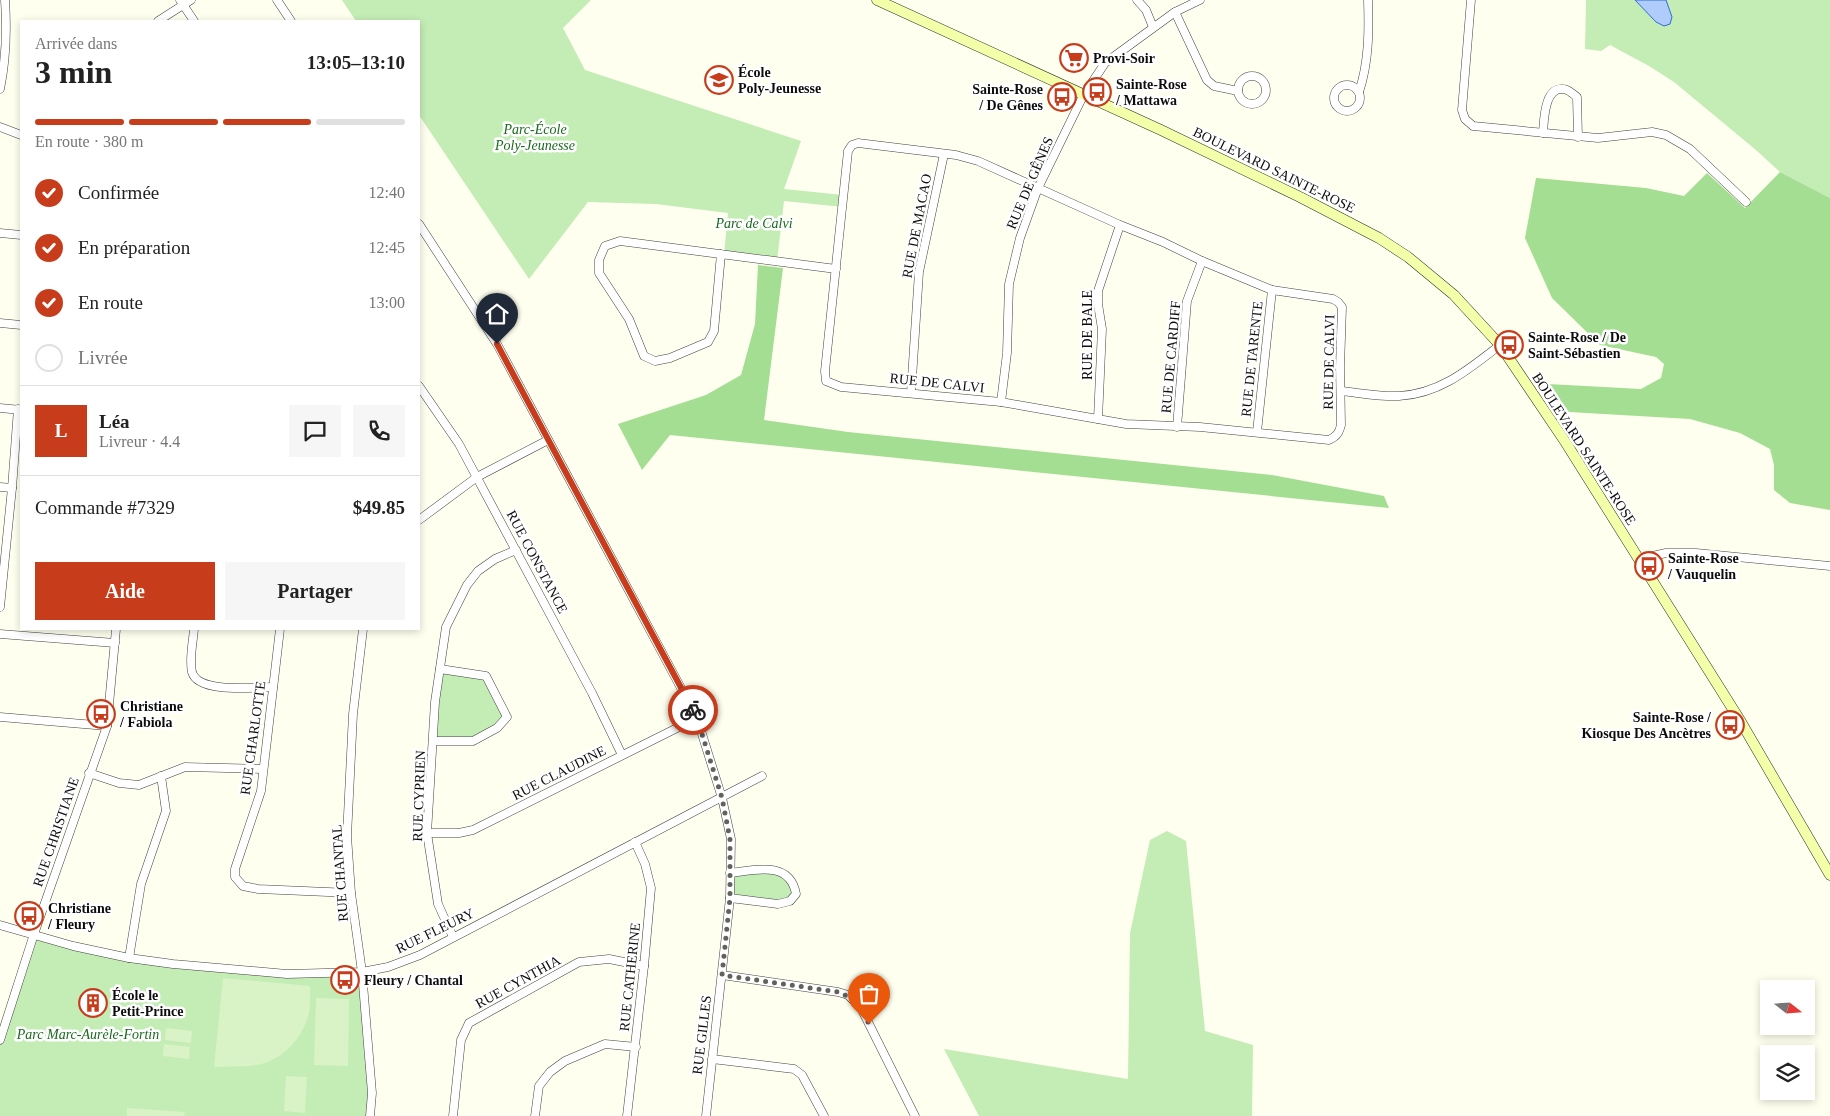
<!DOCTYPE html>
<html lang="fr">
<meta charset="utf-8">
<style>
body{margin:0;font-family:Georgia,serif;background:#f6f6f6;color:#222;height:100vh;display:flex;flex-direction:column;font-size:19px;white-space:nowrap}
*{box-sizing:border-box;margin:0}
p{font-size:16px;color:#767676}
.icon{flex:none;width:28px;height:28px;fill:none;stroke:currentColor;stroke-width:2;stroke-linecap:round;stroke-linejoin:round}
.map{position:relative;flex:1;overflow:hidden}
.drawer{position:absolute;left:20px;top:20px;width:400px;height:610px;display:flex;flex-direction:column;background:#fff;border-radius:0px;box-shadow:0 2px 8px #0003}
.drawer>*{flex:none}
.needle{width:32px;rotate:107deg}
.controls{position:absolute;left:1760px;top:980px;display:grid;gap:10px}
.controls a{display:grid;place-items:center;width:55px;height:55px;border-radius:0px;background:#fff;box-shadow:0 2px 8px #0003;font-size:25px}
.pin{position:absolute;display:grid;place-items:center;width:42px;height:42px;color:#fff;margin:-51px -21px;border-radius:50% 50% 50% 0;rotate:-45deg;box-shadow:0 0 5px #0007}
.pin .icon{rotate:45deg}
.courier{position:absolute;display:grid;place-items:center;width:50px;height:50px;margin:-25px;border:4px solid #c73d1c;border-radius:50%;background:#fff;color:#222;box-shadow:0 1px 6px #0007}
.summary em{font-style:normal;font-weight:700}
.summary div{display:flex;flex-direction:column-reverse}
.summary{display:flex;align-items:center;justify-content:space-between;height:85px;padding:0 15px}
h1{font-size:32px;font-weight:700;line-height:38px}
.bar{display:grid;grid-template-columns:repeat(4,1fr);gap:8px 5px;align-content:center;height:60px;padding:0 15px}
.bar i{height:6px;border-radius:4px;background:#e0e0e0}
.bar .on{background:#c73d1c}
.bar p{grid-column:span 4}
.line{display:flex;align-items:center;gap:12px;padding:0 15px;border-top:1px solid #e0e0e0}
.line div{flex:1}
.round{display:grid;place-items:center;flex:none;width:52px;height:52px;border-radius:0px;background:#f6f6f6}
ol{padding:0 15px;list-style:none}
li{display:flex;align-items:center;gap:15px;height:55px}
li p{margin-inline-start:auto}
li .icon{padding:5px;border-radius:50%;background:#c73d1c;color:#fff;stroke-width:4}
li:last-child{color:#767676}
li i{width:28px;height:28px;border:2px solid #e0e0e0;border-radius:50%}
.cta{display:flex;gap:10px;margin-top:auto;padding:10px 15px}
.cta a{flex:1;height:58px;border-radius:0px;background:#c73d1c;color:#fff;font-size:20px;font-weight:700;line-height:58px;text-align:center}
.cta a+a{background:#f6f6f6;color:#222}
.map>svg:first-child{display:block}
.green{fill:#c4ecb5}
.forest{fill:#a3de93}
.pitch{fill:#d9f3c7}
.water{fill:#afccfa;stroke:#316dd6}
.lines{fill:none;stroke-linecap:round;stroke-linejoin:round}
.street-casing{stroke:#404040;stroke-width:9}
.secondary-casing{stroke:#2f2f2f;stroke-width:11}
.street{stroke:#fff;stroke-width:8}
.secondary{stroke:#f4ffa9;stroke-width:10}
.done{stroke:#61625c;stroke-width:5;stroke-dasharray:0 9}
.route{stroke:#c73d1c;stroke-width:6}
.labels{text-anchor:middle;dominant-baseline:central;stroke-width:5;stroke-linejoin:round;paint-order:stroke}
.poi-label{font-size:14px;font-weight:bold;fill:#0d0d0d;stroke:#fff;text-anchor:start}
.park-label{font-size:14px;font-style:italic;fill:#196a1c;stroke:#fff}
.street-label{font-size:14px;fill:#0d0d0d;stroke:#fff}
</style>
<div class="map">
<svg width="1830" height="1116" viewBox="0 0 1830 1116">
<rect width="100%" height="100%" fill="#feffee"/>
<g class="green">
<path d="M342,0H591L563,28L585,70L801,141L784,189L843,195V207L784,201L777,261L724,254L728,213L656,204L588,202L529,279L419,115V21H356Z"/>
<path d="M1586,0H1830V198L1780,172L1756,150L1674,82L1649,66L1610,45L1601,51L1585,49Z"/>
<path d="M440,669L486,676L507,717L473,741H433Z"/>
<path d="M1167,831L1186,841L1205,1031L1253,1045L1252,1116H979L944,1049L1128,1079L1130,933L1150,840Z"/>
<path d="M730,873H785L796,894L790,901L730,898Z"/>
<path d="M34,934L129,958L287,974L362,972L370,1116H0V1040Z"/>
</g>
<g class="forest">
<path d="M1780,172L1830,198V510L1790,503L1774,490V465L1770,449L1740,433L1690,419L1569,412L1548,384L1641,389L1661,378L1664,364L1656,357L1600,345L1552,298L1525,238L1536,178L1646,188L1684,196L1707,173L1745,208Z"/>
<path d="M758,265L783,268L764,420L848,432L1272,475L1384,496L1389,508L670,435L642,470L618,424L706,395L741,375L755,324Z"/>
</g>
<g class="pitch">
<path d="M223,978L310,986C310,995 311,1007 308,1017C300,1041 282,1060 257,1065C243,1067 228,1066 214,1067Z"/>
<path d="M316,998L349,999L348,1066L314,1065Z"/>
<path d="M166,1028L192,1031L191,1043L165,1040Z"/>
<path d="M164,1044L190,1047L189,1059L163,1056Z"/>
<path d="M286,1076L307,1077L305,1113L284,1111Z"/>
<path d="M127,1108L185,1112L184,1116H127Z"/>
</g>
<path class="water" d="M1635,0H1666L1672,17L1670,24L1664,26L1656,22Z"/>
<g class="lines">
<defs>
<g id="street">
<path d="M180,0L194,21"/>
<path d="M277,0L291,21"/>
<path d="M1137,0L1146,10L1153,27"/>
<path d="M1471,0L1462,110L1465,119L1473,126L1598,138L1652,132L1666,135L1690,149L1746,202"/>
<path d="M1175,12L1207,80L1214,86L1238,91"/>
<path d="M158,21L191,0"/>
<circle cx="1252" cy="90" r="14"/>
<circle cx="1347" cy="98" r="13"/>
<path d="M0,89C6,60 7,30 5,0"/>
<path d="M1359,92C1369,62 1369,31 1368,0"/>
<path d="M0,127L21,135"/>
<path d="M1543,133C1544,121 1544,82 1567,90C1570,91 1574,95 1577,97L1578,137"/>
<path d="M858,143L956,155L978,161L1120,225L1163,242L1202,261L1272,290L1333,299L1338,302L1342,307L1340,367L1341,425C1339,433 1337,436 1329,440L1200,427L1126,424L1001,402L841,387L826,381L825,371L848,151L852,145Z"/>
<path d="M419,224L497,344L697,718L722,798L731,839L730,898L706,1116"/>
<path d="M0,233L21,235"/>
<path d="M721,254L714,331L708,342L670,358L655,361L644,356L629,319L599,273V260L605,246L620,241L836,269"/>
<path d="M0,323L21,325"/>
<path d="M419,386L459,444L592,693L622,755"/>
<path d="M1341,391C1360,393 1380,397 1399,396C1440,394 1469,369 1500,345"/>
<path d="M911,393L919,272L944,154"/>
<path d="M1001,402L1007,353L1009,284L1020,238L1038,188L1083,96L1105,63L1175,12L1200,0"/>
<path d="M0,408L21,410"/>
<path d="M1098,419L1102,329L1098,304V291L1120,225"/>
<path d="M1177,427L1187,301L1202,261"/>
<path d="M1257,432L1272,290"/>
<path d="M0,487L12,488"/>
<path d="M419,520L477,477L548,440"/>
<path d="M1639,559L1666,553H1696L1830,566"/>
<path d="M0,607L12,488L18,409"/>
<path d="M194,629C193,642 189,659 192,672C198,694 255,687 273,687"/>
<path d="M280,629L261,791L235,869V877L243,886L258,889L351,893"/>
<path d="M363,629L353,714L347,836L351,893L362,972L372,1093L370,1116"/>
<path d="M0,634L115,643"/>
<path d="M0,717L107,726"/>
<path d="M433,741H473L497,728L507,717L486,676L440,669"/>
<path d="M89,773L119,783L139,785L185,767L263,769"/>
<path d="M427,833H459L473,830L697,718"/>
<path d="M730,898L778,904L790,901L796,894C790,860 755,870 730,873"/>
<path d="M0,925L73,946L129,958L173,964L287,974L362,972L388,967L420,955L762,776"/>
<path d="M453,937L438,904L427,833L435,702L446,627L467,585L478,571L495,559L516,550"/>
<path d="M129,958L141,884L166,811L161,776"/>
<path d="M722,975L838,992L848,995L861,1008L915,1116"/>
<path d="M0,1040L34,934L107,726L116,629"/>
<path d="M712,1059L794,1069L802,1075L824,1116"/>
<path d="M453,1116L461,1040L469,1023L579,962L609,959L644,966"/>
<path d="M535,1116L539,1086L550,1072L565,1061L605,1044L636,1047"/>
<path d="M627,1116L644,966L651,888L645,864L635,842"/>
</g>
<path id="secondary" d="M877,0L1161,130L1300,197L1379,238L1408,257L1454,295L1500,345L1566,443L1741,722L1830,875"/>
</defs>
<use href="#street" class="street-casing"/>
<use href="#secondary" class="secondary-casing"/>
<use href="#street" class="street"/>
<use href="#secondary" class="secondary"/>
</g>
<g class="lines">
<path class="done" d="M693,710L697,718L722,798L730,839V898L722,975L838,992C855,998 862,1009 869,1024"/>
<path class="route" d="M497,344L693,710"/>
</g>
<defs>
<symbol id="supermarket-ring" viewBox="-11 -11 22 22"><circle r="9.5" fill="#fff" stroke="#c73d1c" stroke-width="1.5"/><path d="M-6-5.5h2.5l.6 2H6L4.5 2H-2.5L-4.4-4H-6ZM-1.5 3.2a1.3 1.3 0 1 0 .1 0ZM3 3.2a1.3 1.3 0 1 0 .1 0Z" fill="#c73d1c"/></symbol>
<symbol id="school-ring" viewBox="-11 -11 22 22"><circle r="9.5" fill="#fff" stroke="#c73d1c" stroke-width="1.5"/><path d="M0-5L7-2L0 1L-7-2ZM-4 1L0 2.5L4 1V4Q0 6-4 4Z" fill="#c73d1c"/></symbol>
<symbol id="bus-ring" viewBox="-11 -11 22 22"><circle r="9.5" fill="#fff" stroke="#c73d1c" stroke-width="1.5"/><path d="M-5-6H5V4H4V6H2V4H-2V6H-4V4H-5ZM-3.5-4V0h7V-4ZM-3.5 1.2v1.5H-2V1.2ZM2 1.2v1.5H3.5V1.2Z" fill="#c73d1c"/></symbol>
<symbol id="building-ring" viewBox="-11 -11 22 22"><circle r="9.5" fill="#fff" stroke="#c73d1c" stroke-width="1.5"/><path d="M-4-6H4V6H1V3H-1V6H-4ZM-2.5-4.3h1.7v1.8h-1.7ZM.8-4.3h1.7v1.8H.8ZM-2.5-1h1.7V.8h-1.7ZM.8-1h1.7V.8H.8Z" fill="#c73d1c"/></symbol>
</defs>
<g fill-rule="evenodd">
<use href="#supermarket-ring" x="1058" y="42" width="32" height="32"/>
<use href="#school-ring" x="703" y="64" width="32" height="32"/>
<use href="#bus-ring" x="1081" y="76" width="32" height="32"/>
<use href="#bus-ring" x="1046" y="81" width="32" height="32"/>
<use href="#bus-ring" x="1493" y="329" width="32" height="32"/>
<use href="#bus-ring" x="1633" y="550" width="32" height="32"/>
<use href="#bus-ring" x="85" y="698" width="32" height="32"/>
<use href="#bus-ring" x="1714" y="709" width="32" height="32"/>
<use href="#bus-ring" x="13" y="900" width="32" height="32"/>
<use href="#bus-ring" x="329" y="964" width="32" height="32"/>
<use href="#building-ring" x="77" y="987" width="32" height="32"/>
</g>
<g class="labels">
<g class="poi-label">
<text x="1093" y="58">Provi-Soir</text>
<text x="738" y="72">École<tspan x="738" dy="16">Poly-Jeunesse</tspan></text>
<text x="1116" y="84">Sainte-Rose<tspan x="1116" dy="16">/ Mattawa</tspan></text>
<text x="1043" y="89" text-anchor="end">Sainte-Rose<tspan x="1043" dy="16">/ De Gênes</tspan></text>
<text x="1528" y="337">Sainte-Rose / De<tspan x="1528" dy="16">Saint-Sébastien</tspan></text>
<text x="1668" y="558">Sainte-Rose<tspan x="1668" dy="16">/ Vauquelin</tspan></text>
<text x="120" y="706">Christiane<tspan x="120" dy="16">/ Fabiola</tspan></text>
<text x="1711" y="717" text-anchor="end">Sainte-Rose /<tspan x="1711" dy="16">Kiosque Des Ancètres</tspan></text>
<text x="48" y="908">Christiane<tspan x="48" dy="16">/ Fleury</tspan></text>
<text x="364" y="980">Fleury / Chantal</text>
<text x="112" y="995">École le<tspan x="112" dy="16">Petit-Prince</tspan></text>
</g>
<g class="park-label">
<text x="535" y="129">Parc-École<tspan x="535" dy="16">Poly-Jeunesse</tspan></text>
<text x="754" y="223">Parc de Calvi</text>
<text x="88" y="1034">Parc Marc-Aurèle-Fortin</text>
</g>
<g class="street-label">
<text transform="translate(1274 170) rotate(26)">BOULEVARD SAINTE-ROSE</text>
<text transform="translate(1030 183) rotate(-67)">RUE DE GÊNES</text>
<text transform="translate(917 226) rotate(-79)">RUE DE MACAO</text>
<text transform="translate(1087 335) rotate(-90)">RUE DE BALE</text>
<text transform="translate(1171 357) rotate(-85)">RUE DE CARDIFF</text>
<text transform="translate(1252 359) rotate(-84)">RUE DE TARENTE</text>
<text transform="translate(1329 362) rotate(-89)">RUE DE CALVI</text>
<text transform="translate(937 383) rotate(6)">RUE DE CALVI</text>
<text transform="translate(1584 449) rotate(57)">BOULEVARD SAINTE-ROSE</text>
<text transform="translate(537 562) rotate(62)">RUE CONSTANCE</text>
<text transform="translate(253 738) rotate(-82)">RUE CHARLOTTE</text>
<text transform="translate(559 773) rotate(-27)">RUE CLAUDINE</text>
<text transform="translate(419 796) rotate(-88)">RUE CYPRIEN</text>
<text transform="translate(56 832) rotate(-71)">RUE CHRISTIANE</text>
<text transform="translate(340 873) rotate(-94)">RUE CHANTAL</text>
<text transform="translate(435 931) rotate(-26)">RUE FLEURY</text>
<text transform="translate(630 977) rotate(-84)">RUE CATHERINE</text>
<text transform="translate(518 982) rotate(-29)">RUE CYNTHIA</text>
<text transform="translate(702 1035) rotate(-83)">RUE GILLES</text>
</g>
</g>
</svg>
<div class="controls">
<a><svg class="needle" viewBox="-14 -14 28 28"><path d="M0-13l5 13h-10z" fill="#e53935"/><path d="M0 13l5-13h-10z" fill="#767676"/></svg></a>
<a><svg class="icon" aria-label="layers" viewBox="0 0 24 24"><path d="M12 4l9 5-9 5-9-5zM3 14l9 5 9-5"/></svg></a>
</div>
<div class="pin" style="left:869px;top:1024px;background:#ea580c"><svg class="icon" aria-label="bag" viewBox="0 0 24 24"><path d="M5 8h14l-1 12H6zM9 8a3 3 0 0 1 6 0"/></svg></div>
<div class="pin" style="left:497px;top:344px;background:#1f2937"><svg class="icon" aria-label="home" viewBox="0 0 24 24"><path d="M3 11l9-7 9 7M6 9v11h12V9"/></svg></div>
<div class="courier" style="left:693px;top:710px"><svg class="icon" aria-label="bike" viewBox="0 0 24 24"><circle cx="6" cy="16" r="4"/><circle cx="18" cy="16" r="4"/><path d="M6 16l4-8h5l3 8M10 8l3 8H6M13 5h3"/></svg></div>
<section class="drawer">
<div class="summary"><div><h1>3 min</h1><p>Arrivée dans</p></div><em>13:05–13:10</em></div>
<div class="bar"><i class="on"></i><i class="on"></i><i class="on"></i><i></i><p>En route · 380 m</p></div>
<ol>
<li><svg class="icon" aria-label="check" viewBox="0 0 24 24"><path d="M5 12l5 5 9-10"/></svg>Confirmée<p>12:40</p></li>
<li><svg class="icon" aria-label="check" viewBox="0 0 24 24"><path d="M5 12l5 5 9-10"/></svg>En préparation<p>12:45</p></li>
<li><svg class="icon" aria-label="check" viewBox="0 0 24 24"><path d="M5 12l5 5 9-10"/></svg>En route<p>13:00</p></li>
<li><i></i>Livrée</li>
</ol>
<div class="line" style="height:90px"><b class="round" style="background:#c73d1c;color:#fff">L</b><div><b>Léa</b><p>Livreur · 4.4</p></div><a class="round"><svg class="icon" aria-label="chat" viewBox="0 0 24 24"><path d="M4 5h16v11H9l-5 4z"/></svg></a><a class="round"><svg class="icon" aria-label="phone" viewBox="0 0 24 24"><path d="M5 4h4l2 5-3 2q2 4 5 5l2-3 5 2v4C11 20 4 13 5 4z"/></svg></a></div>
<div class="line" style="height:65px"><div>Commande #7329</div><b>$49.85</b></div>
<div class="cta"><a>Aide</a><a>Partager</a></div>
</section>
</div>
